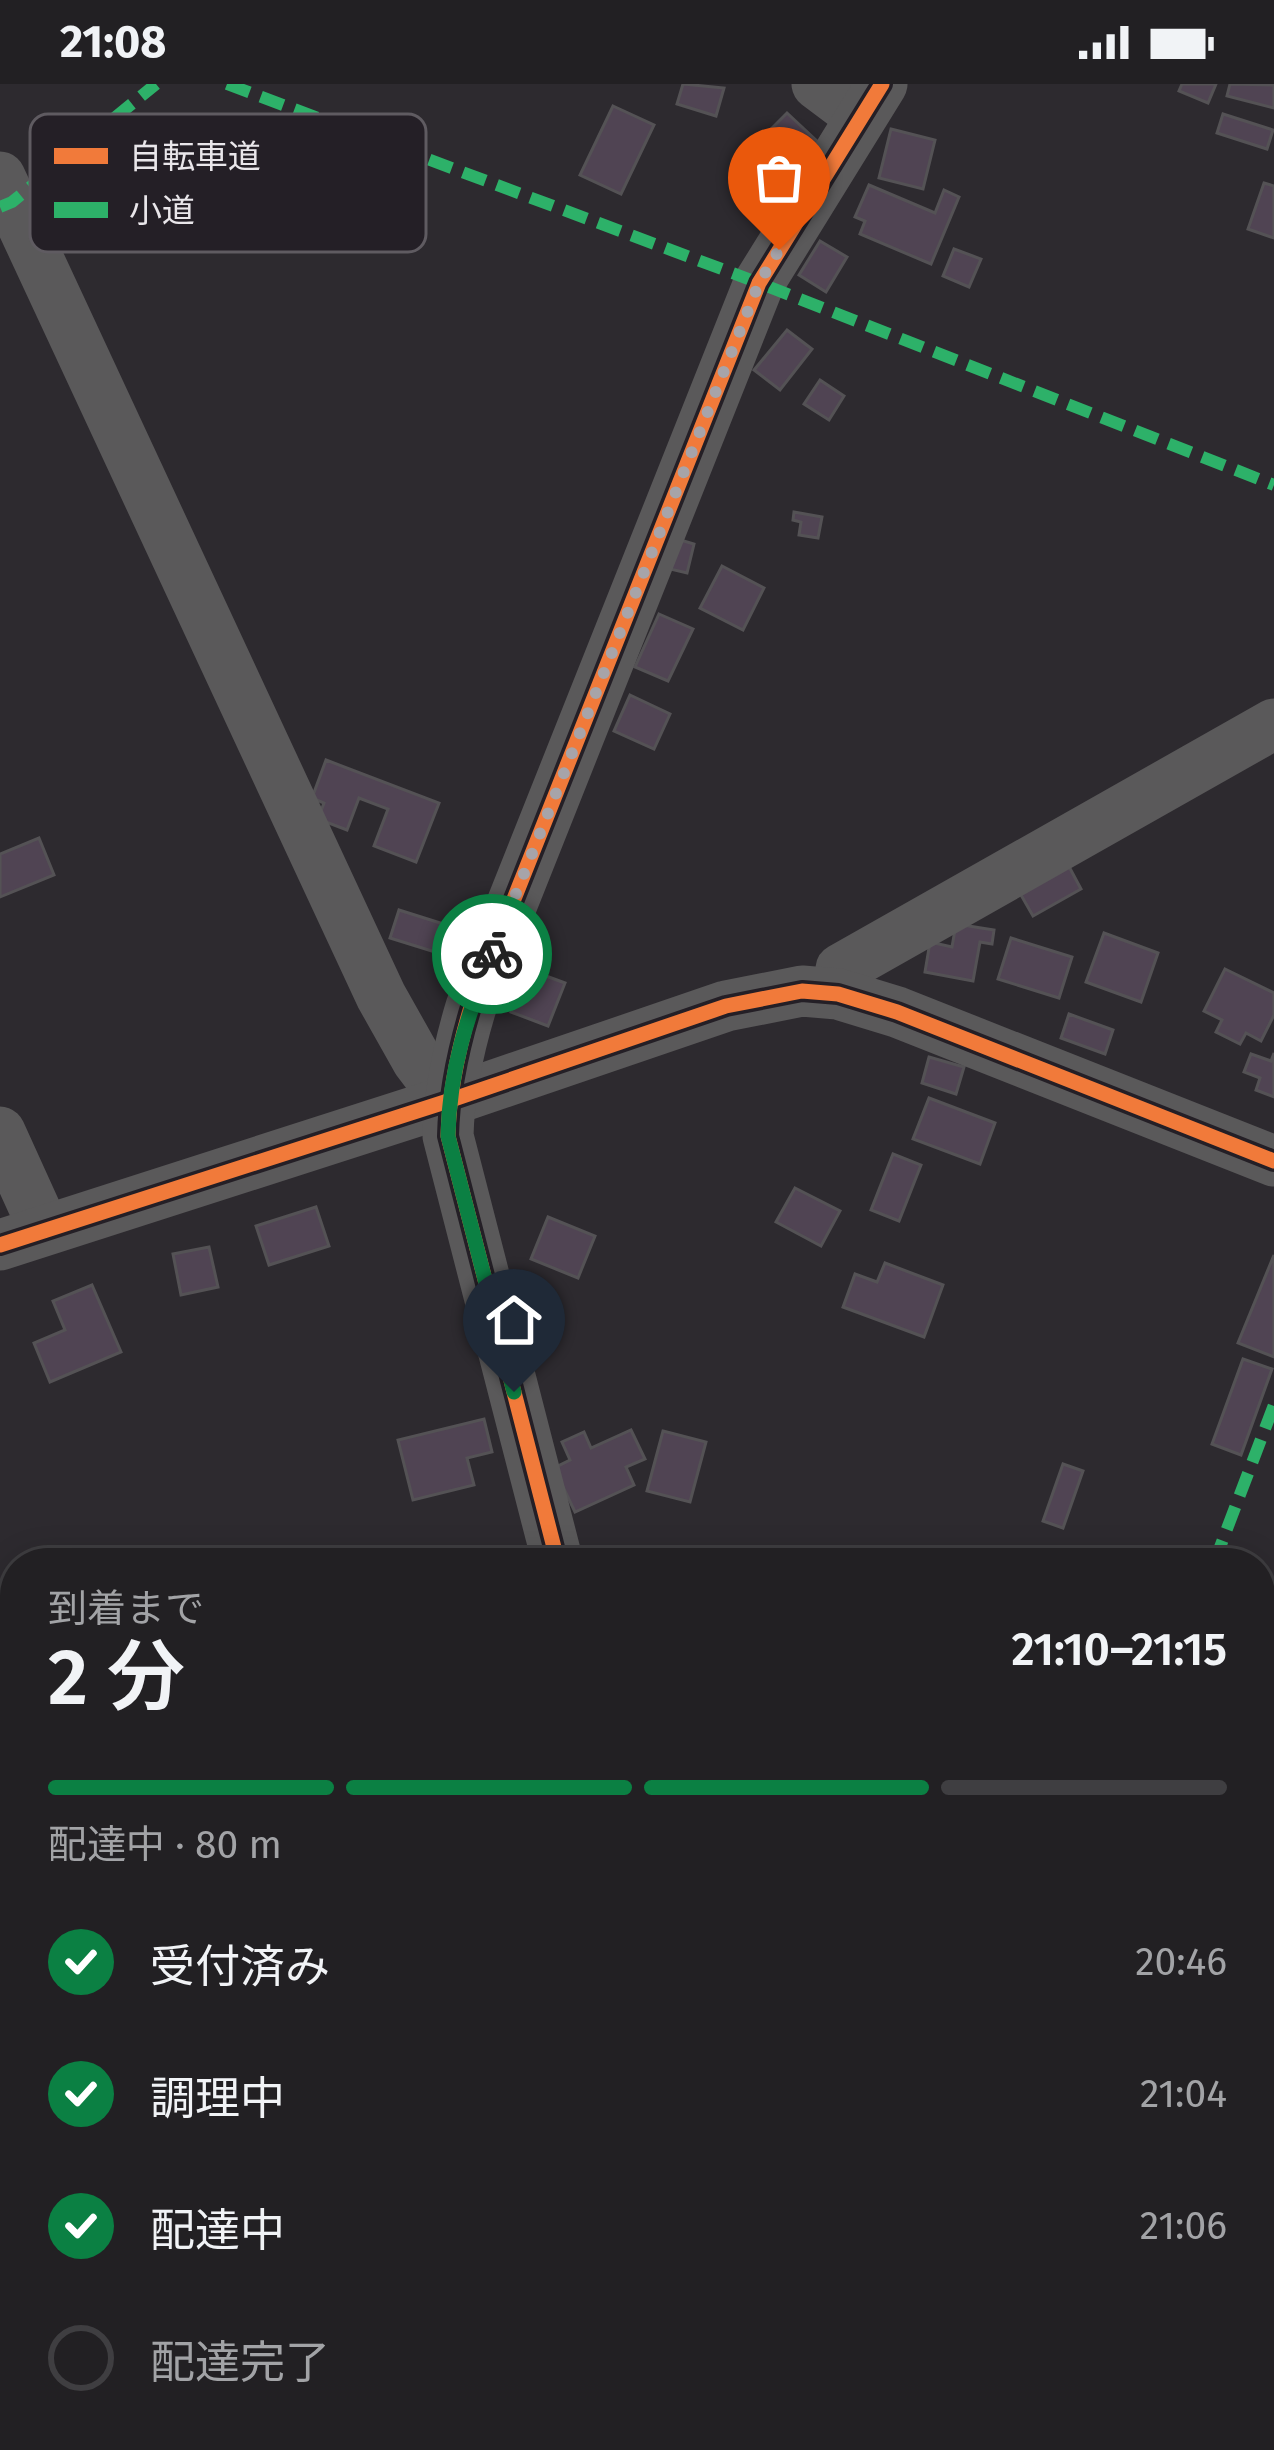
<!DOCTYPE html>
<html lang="ja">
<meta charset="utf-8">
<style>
body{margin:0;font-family:"Fira Sans","Noto Sans JP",sans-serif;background:#2a282b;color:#f1f3f6;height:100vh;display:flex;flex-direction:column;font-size:45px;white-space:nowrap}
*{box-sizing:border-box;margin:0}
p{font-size:39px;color:#a2a3a6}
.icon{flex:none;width:66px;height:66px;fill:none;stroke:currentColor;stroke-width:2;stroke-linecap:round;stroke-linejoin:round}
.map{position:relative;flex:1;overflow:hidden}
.sheet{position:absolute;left:0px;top:1464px;width:1275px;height:903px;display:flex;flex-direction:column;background:#222023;border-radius:48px 48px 0 0;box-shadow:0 6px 30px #0003,0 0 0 3px #3f3e41}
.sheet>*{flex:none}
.pin{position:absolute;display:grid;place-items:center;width:102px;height:102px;color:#fff;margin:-123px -51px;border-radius:50% 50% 50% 0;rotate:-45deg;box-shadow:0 0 12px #0007}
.pin .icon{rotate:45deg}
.courier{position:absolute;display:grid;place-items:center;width:120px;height:120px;margin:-60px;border:9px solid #0b8043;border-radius:50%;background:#fff;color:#222;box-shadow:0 3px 15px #0007}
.head em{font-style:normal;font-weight:600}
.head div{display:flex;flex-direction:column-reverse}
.head{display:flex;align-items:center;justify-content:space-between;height:204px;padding:0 48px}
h1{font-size:78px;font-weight:600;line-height:90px}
.bar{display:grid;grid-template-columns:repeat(4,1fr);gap:18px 12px;align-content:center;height:144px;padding:0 48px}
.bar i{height:15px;border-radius:9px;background:#3f3e41}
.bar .on{background:#0b8043}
.bar p{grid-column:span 4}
ol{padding:0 48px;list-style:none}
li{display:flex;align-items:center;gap:36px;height:132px}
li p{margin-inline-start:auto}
li .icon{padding:12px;border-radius:50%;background:#0b8043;color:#fff;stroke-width:4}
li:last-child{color:#a2a3a6}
li i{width:66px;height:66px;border:6px solid #3f3e41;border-radius:50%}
.status{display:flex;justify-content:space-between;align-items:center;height:84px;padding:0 60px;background:#222023;direction:ltr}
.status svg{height:33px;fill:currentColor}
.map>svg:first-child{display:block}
.forest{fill:#764484}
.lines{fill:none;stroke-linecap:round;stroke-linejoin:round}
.stream{stroke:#280432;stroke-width:12}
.building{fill:#504453;stroke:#545255;stroke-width:3}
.minor{stroke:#5a595a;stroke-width:51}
.quiet{stroke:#2db169;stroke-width:12;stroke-dasharray:24 12;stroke-linecap:butt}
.cycleway-casing{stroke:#241f26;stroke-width:22}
.cycleway{stroke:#f17a3a;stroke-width:15}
.done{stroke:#a7a4a9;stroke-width:12;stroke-dasharray:0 21.6}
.route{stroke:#0b8043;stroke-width:15}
.key{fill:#241f26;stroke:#5f5b61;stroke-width:3}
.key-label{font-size:33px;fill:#e9e6ea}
</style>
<div class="status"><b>21:08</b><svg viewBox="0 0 49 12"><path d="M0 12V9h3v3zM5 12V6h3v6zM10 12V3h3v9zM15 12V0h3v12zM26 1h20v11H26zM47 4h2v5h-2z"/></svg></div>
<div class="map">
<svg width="1274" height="2366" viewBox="0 0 1274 2366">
<rect width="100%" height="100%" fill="#2d2a2f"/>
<g class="forest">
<path d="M1260,2011L1274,2014V2305L1260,2301Z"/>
<path d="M1051,2352H1225L1219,2366H1074Z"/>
</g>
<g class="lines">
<g class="stream">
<path d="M0,1586L15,1616"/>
<path d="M1022,2352L1042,2366"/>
</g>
</g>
<g class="building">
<path d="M683,0L724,4L716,32L677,20Z"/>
<path d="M1182,0H1216L1208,19L1179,7Z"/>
<path d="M1230,0L1274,1V24L1227,12Z"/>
<path d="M613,22L654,41L621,110L580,91Z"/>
<path d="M787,29L818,58L795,82L764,52Z"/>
<path d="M1223,30L1273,46L1267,65L1217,49Z"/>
<path d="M891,45L935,56L923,105L879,94Z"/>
<path d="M1264,99L1274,102V154L1248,145Z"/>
<path d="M869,101L935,129L944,106L959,113L931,180L860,150L865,137L855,133Z"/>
<path d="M820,157L847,173L826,208L799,191Z"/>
<path d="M954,165L981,175L969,203L943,192Z"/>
<path d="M787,246L812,265L780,306L754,286Z"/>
<path d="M820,296L844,312L829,336L804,320Z"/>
<path d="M794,428L822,433L818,454L799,451L801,438L793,436Z"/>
<path d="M677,455L694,460L687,489L670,485Z"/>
<path d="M722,482L764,504L743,546L700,524Z"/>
<path d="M659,530L693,545L668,597L635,583Z"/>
<path d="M630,611L670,630L654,665L614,647Z"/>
<path d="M326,676L439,719L416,778L374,762L388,725L359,714L347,746L318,735L324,719L312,714Z"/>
<path d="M39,754L54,791L0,813V770Z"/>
<path d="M1066,777L1081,805L1033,832L1017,804Z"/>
<path d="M399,826L469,848L461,876L390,854Z"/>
<path d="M956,840L994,846L992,860L980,858L973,897L925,888L930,858L952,863Z"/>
<path d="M1104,849L1158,869L1141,918L1086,898Z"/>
<path d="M1011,854L1072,873L1059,914L998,895Z"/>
<path d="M527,885L565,899L548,942L511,928Z"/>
<path d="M1225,885L1274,909V931L1261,957L1246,949L1240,960L1216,948L1222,936L1204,927Z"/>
<path d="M1069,930L1113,946L1105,970L1061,954Z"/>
<path d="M1274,969V1013L1256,1006L1260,994L1244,988L1251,970L1271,977Z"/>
<path d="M929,973L964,983L956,1010L922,999Z"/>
<path d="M929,1014L995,1039L980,1080L913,1055Z"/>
<path d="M893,1070L921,1081L899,1137L871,1126Z"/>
<path d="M795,1104L840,1127L821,1162L776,1138Z"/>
<path d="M316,1123L329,1162L269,1181L256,1142Z"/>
<path d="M548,1133L595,1152L578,1194L531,1175Z"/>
<path d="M209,1163L218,1203L181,1211L173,1170Z"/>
<path d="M1274,1171V1273L1238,1259Z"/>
<path d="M885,1179L943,1201L924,1253L843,1223L855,1190L877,1198Z"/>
<path d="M92,1201L121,1268L50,1298L34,1259L65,1246L53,1217Z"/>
<path d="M1243,1275L1272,1285L1241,1371L1212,1360Z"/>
<path d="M484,1335L492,1368L467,1374L474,1401L413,1416L398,1356Z"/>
<path d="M631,1346L645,1375L626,1383L634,1401L575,1428L554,1384L570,1376L562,1358L584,1348L591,1364Z"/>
<path d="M663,1347L706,1358L690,1418L647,1407Z"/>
<path d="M1063,1380L1083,1387L1063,1444L1043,1437Z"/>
<path d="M846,2352H881L872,2366H837Z"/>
</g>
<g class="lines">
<g class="minor">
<path d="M817,0L861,33"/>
<path d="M0,93L381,912L417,976L448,1017"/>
<path d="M838,910L841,885L1274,640"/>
<path d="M0,1048L44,1145"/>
<path d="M0,1161L448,1017L726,922L802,907L838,910L897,928L1274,1077"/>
<path d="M558,1479L448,1052C449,1007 458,966 471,923L759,199L882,0"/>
<path d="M1260,1704L1274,1710"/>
<path d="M1260,2339L1274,2344"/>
<path d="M593,2366L597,2352"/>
</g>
<g class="quiet">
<path d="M227,0L759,199L1274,401"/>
<path d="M0,123L12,118L156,0"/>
<path d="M1214,1479L1274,1321"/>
<path d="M0,2174L15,2164"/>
</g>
<defs>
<g id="cycleway">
<path d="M0,1161L448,1017L726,922L802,907L838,910L897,928L1274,1077"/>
<path d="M558,1479L448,1052C449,1007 458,966 471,923L759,199L882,0"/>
</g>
</defs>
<use href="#cycleway" class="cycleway-casing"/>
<use href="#cycleway" class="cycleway"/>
</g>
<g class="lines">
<path class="done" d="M492,870L759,199L779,166"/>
<path class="route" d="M492,870C468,929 449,987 448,1052L514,1308"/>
</g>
<rect x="30" y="30" width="396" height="138" rx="18" class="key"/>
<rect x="54" y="64" width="54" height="16" fill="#f17a3a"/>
<rect x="54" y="118" width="54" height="16" fill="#2db169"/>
<g class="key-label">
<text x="129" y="84">自転車道</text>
<text x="129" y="138">小道</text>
</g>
</svg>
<div class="pin" style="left:779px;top:166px;background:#ea580c"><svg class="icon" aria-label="bag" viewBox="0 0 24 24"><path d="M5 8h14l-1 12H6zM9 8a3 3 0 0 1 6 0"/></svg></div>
<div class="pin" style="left:514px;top:1308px;background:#1f2937"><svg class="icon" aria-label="home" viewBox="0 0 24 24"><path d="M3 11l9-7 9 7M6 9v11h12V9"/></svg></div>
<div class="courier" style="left:492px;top:870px"><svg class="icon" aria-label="bike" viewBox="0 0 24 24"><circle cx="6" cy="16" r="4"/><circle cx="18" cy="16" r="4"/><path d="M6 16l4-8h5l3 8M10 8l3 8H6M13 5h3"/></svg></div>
<section class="sheet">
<div class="head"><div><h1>2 分</h1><p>到着まで</p></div><em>21:10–21:15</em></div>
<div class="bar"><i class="on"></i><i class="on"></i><i class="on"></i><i></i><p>配達中 · 80 m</p></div>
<ol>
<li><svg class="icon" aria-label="check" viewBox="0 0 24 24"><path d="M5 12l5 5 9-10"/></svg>受付済み<p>20:46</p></li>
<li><svg class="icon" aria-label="check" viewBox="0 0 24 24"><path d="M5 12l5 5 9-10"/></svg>調理中<p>21:04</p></li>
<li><svg class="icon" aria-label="check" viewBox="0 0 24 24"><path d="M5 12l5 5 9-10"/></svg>配達中<p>21:06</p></li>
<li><i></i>配達完了</li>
</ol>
</section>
</div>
